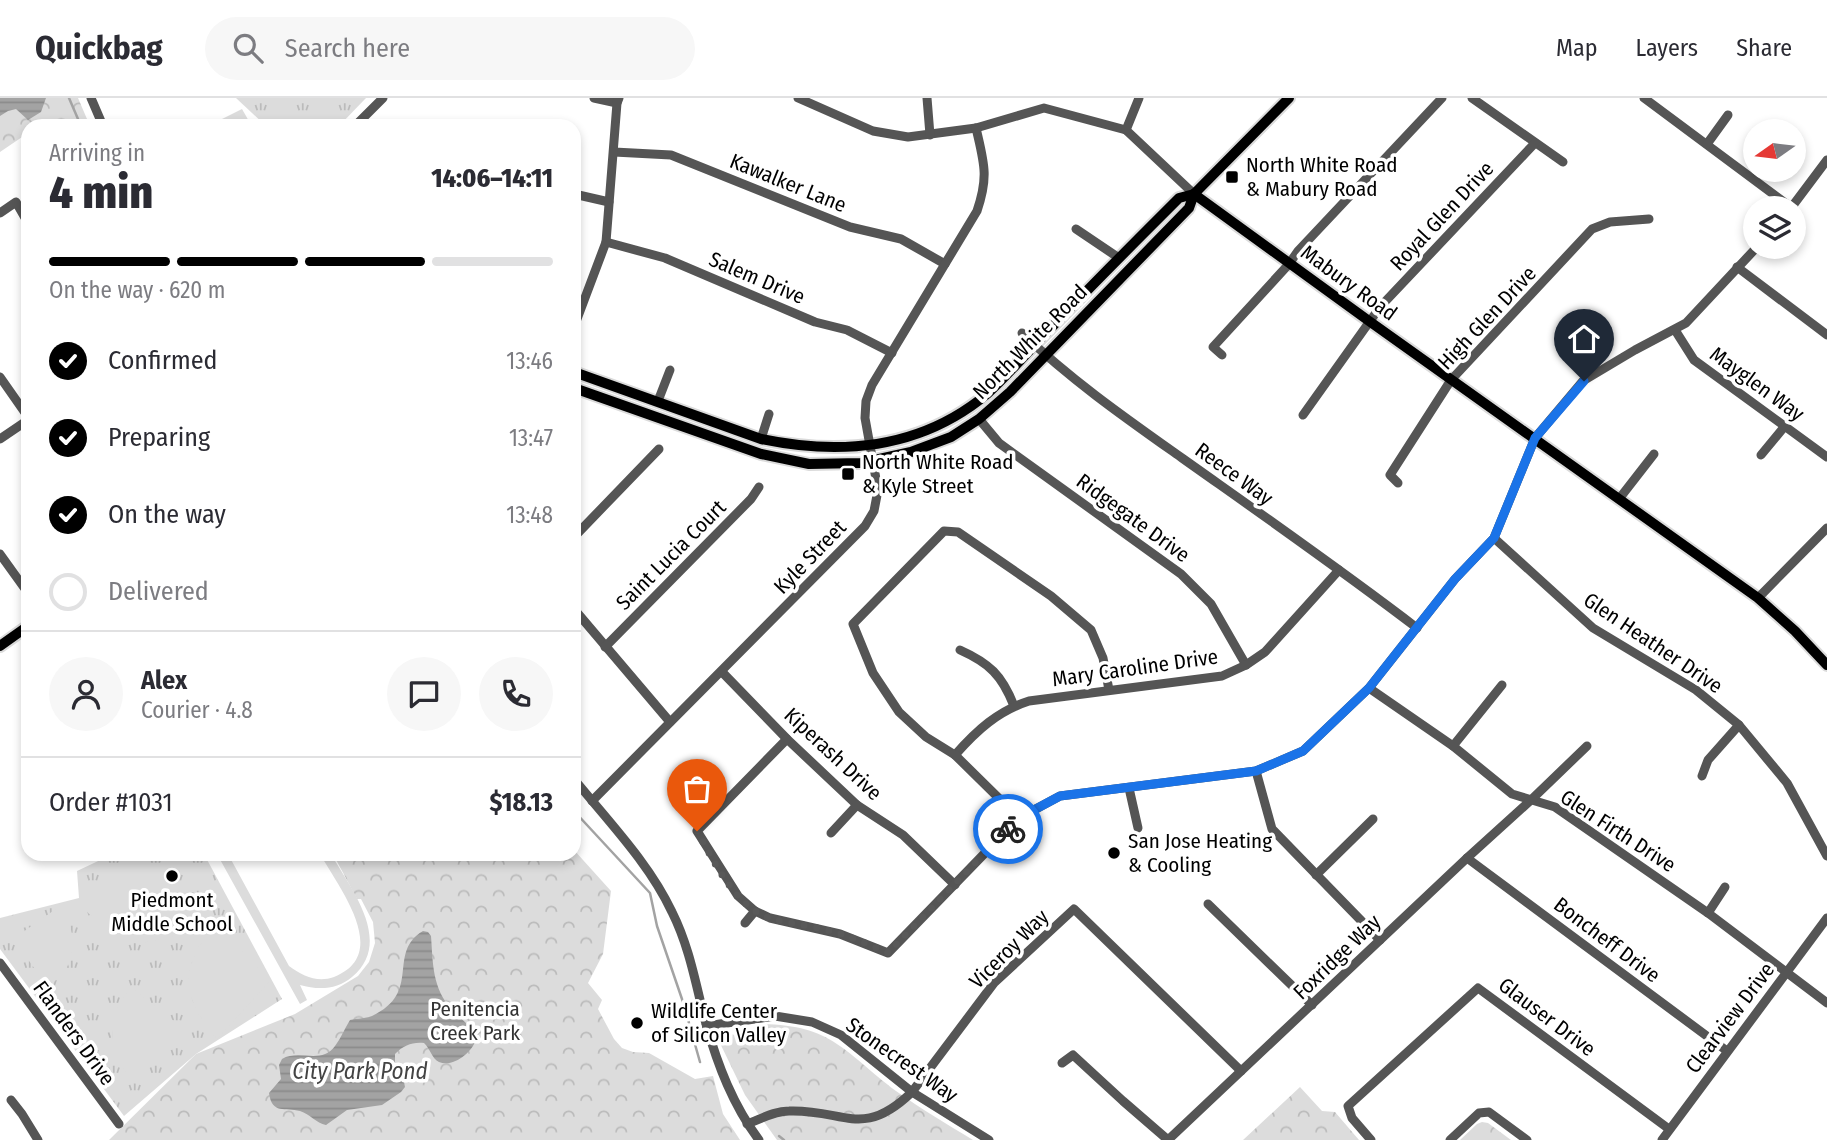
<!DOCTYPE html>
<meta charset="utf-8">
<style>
body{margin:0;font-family:"Fira Sans Condensed",sans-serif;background:#f7f7f7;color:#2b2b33;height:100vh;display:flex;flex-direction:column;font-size:26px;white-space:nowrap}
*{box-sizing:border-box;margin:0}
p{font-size:23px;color:#7c7c81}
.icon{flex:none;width:38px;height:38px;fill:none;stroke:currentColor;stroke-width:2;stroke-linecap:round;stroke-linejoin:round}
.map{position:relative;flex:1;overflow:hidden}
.side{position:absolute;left:21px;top:21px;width:560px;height:742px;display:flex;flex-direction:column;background:#fff;border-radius:21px;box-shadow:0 4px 10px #0003}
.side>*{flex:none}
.needle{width:46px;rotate:256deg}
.controls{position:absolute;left:1743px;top:21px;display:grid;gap:14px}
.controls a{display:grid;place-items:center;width:63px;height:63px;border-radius:50%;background:#fff;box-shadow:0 4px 10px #0003;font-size:35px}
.pin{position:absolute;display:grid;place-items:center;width:60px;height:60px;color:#fff;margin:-72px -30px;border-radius:50% 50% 50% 0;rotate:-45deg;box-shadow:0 0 7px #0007}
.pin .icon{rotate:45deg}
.courier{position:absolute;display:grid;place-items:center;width:70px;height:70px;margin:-35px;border:5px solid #1a73e8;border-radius:50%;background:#fff;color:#222;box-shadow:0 2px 9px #0007}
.head em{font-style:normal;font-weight:800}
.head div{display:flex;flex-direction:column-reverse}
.head{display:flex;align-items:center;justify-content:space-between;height:119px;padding:0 28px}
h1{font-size:46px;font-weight:800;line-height:52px}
.bar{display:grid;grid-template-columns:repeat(4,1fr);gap:10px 7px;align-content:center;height:84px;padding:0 28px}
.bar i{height:9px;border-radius:5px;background:#e1e1e2}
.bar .active{background:#000}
.bar p{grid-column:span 4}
.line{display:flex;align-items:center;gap:18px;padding:0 28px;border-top:2px solid #e1e1e2}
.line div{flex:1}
.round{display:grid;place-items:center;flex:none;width:74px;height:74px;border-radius:37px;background:#f7f7f7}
ol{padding:0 28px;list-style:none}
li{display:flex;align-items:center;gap:21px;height:77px}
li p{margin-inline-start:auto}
li .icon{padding:7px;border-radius:50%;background:#000;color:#fff;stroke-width:4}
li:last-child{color:#7c7c81}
li i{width:38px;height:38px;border:4px solid #e1e1e2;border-radius:50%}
header{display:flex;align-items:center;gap:42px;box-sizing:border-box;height:98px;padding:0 35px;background:#fff;border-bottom:2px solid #e1e1e2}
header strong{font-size:33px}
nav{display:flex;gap:38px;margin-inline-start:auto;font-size:24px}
.search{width:490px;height:63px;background:#f7f7f7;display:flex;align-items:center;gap:18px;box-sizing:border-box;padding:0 24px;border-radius:38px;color:#7c7c81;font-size:26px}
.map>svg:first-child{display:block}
.grass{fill:url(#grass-tufts)}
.park{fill:url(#park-crowns)}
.pitch{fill:#dcdcdc}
.water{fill:url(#water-rules)}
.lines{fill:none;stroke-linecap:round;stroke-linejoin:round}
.stream{stroke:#a3a3a3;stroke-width:2.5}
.major-casing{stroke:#dbdbdb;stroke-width:14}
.minor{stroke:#555;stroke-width:9}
.major{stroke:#000;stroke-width:10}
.done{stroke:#595959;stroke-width:7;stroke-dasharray:0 12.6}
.route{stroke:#1a73e8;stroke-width:9}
.poi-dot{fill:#000;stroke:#fff;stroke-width:2.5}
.labels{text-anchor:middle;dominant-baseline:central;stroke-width:7;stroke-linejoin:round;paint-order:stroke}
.poi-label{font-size:21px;fill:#000;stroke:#fff;text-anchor:start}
.street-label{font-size:21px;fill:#000;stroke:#fff}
.park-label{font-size:21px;fill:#333;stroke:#fff}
.water-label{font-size:23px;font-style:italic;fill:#444;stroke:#fff}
</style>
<header>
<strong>Quickbag</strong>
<div class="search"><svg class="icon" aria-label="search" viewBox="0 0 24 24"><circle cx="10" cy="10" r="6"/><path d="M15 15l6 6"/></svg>Search here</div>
<nav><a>Map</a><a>Layers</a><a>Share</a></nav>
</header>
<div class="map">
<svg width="1827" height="1042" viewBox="0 0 1827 1042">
<defs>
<pattern id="grass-tufts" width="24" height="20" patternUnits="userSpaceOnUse" patternTransform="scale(1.75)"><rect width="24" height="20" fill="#dcdcdc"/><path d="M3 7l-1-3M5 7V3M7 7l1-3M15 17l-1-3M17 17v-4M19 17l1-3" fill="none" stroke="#bbb"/></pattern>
<pattern id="park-crowns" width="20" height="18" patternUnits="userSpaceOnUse" patternTransform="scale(1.75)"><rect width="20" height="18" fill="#dcdcdc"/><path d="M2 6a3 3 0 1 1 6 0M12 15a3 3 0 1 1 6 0" fill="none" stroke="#bbb"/></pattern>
<pattern id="water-rules" width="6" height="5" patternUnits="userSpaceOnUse" patternTransform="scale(1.75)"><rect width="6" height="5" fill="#a3a3a3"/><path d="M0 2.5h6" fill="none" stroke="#8b8b8b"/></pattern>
</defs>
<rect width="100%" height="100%" fill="#fff"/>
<g class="grass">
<path d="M236,0H366L339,28H266Z"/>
<path d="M113,756H169L170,758L204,756L282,901L196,956L124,1018L0,851V820L79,800L77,773Z"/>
</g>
<g class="park">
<path d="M0,0H78L90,28H28V35L0,54Z"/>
<path d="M574,752L611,793L603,856L588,885L602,902L598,911L614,941L622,950L633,954L649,955L695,981L713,978L723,1016L740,1042H109L196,956L295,916L358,878L369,864L375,845L373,824L361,801H357L333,756H574Z"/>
<path d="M761,926C833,927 844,954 896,993C921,1011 947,1026 973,1042H777L745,997L718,941L722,934L735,937L741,936Z"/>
<path d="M1300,989L1322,1013L1335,1014L1359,1042H1243Z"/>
<path d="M1482,1024L1488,1025L1511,1042H1460L1477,1026Z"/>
</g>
<g class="pitch">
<path d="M242,11L250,25L244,28H223L220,22Z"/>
<path d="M217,756H228L289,868C303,878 317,885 334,879C392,856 339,790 320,756H331C351,791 394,844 352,879C337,892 318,892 300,887L307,902L300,906Z"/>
<path d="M141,759L196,816L173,838L143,845L113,839L84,811Z"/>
<path d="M60,808C74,825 77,853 65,873C61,879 53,884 48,889L13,841Z"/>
<path d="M215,824L270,883L217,941C178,895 181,871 215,824Z"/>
<path d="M131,889L184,931L135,986C118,966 109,947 114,919C116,909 125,898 131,889Z"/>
</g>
<g class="water">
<path d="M0,0H46L41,14L28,22L16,11L8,13L0,18Z"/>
<path d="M423,833L428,834L431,838C433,865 432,890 452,912C461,922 472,927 476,941C473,954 453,970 439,964C432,961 430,950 424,945C412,944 404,947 395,956V968L404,984L405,989L401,994L382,1007L347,1012L326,1027C316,1025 310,1016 300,1013C285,1009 272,1017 269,995L281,981L279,967L282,961C299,951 322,967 335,948C341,940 345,930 350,922C357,920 365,921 372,918C423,894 386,855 423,833Z"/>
</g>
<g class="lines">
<g class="stream">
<path d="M69,0L81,28"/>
<path d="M43,28H44"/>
<path d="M574,713L650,795L657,828L683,904L700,964"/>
<path d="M779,1038L784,1042"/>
</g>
<defs>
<g id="major">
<path d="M1194,96L1369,223L1758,500L1795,533L1827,567"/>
<path d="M574,274L761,341C842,358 921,351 987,296C1007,278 1030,251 1050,231C1087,192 1124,155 1162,117L1179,100L1194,96"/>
<path d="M574,290L761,356L809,366L861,365L911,354L951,339L979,321L1010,294L1189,110L1194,96L1289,0"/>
<path d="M0,548L28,528"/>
</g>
</defs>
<use href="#major" class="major-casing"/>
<g class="minor">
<path d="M91,0L103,28"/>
<path d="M594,0L617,5"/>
<path d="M798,0L873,33L908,39L976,30L1044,10L1126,32L1194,96"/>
<path d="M927,0L930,37"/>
<path d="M1472,0L1563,64"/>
<path d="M1644,0L1792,110"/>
<path d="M355,28L383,0"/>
<path d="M1126,32L1139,0"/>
<path d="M1707,46L1728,17"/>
<path d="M614,54L671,57L850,129L901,141L945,166"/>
<path d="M574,96L609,104"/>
<path d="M1791,110L1827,62"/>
<path d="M0,115L16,104L28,125"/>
<path d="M1076,131L1119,160"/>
<path d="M606,144L665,160L815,224L847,232L892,255"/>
<path d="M1737,169L1827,237"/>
<path d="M574,229L606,144L617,5L619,0"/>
<path d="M1675,232L1694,262L1827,359"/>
<path d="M1022,235C1071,282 1127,321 1182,360C1261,416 1340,471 1417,530"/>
<path d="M1222,257L1213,249L1289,166L1298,153L1442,0"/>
<path d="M0,279L28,319"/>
<path d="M658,303L670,272"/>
<path d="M1303,317L1380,209L1535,45"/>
<path d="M979,321L999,345L1181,476L1211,506L1246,567"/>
<path d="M0,341L28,322"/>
<path d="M761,341L769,316"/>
<path d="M1761,357L1785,328"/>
<path d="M1398,385L1390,377L1451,282L1592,131L1610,124L1649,121"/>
<path d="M1619,401L1654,356"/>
<path d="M574,439L659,351"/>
<path d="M1494,440L1593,530L1696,592L1739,627L1787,685L1827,758"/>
<path d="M0,456L28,495"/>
<path d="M1758,500L1827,430"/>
<path d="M574,511L670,624"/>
<path d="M605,549L751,401L759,389"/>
<path d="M960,552C989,565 1002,577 1014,608"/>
<path d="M722,574L787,641L857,707L903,737L955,787"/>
<path d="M1369,590L1453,648L1512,696L1555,709L1708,815L1827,905"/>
<path d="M787,641L697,733L738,798L755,813L770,820L840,836L888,855L1019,720L1060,698L1256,673L1303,653L1369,590L1455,481L1494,440L1535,340L1583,283L1635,252L1686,225L1757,149"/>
<path d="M1453,648L1502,587"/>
<path d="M955,657C977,632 998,613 1029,603L1222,578L1246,567L1265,554L1339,472"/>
<path d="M1256,673L1272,731L1380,842"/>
<path d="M1702,678L1708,662L1739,627"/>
<path d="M574,681C608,723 649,765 672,814C690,850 696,888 706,926C718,968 733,1007 759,1042"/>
<path d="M1129,690L1138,730"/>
<path d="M592,703L865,428L874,413L878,392L865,320L866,303L872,287L977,113C989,78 984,65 976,30"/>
<path d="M1019,720L955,657L926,639L899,614L873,575L853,526L944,433L958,434L1051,498L1091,532L1103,560L1109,592"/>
<path d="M831,735L857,707"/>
<path d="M1467,760L1727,953"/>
<path d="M1316,777L1373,721"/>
<path d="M1208,806L1312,907"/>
<path d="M1708,815L1725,789"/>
<path d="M745,825L755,813"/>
<path d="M0,865L119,1026"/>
<path d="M706,928L775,918L812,924L841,937L912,994L989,1042"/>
<path d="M1062,965L1073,957L1123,1003L1168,1042"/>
<path d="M11,1002L22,1016L38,1042"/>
<path d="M747,1026C761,1021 774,1013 789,1013C845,1011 862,1042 912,994L994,885L1074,811L1241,973"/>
<path d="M1168,1042L1467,760L1531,702L1587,648"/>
<path d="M1371,1042L1352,1020L1348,1008L1478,890L1669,1031"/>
<path d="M1450,1042L1479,1015L1489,1014L1527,1042"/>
<path d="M1662,1042L1827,820"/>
</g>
<use href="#major" class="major"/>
</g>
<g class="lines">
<path class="done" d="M697,733C712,760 728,794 754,812C773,826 800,825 822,831C845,836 866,845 888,855L1008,731"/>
<path class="route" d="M1008,731L1019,720L1060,698L1256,673L1303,653L1369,590L1455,481L1494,440L1535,340L1584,283"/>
</g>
<g class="poi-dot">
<rect x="1225" y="72" width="14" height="14" rx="3.5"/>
<rect x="841" y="369" width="14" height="14" rx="3.5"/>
<circle cx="1114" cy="755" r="7"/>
<circle cx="172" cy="778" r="7"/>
<circle cx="637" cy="925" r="7"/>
</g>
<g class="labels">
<g class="poi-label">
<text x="1246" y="67">North White Road<tspan x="1246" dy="24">&amp; Mabury Road</tspan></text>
<text x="862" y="364">North White Road<tspan x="862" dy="24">&amp; Kyle Street</tspan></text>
<text x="1128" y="743">San Jose Heating<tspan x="1128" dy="24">&amp; Cooling</tspan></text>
<text x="172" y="802" text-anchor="middle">Piedmont<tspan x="172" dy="24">Middle School</tspan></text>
<text x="651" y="913">Wildlife Center<tspan x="651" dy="24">of Silicon Valley</tspan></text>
</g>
<g class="street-label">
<text transform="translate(788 85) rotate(22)">Kawalker Lane</text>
<text transform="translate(1442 118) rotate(-47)">Royal Glen Drive</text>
<text transform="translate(757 180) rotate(23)">Salem Drive</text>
<text transform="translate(1349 185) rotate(36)">Mabury Road</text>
<text transform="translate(1487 220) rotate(-47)">High Glen Drive</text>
<text transform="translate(1030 244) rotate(-45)">North White Road</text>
<text transform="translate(1757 286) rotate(36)">Mayglen Way</text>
<text transform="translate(1234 376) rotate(36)">Reece Way</text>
<text transform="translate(1133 420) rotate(36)">Ridgegate Drive</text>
<text transform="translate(671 457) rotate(-45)">Saint Lucia Court</text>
<text transform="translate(810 459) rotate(-46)">Kyle Street</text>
<text transform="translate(1653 545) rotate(34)">Glen Heather Drive</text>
<text transform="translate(1135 570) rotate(-8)">Mary Caroline Drive</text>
<text transform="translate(833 656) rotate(43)">Kiperash Drive</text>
<text transform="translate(1618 733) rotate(33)">Glen Firth Drive</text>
<text transform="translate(1607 842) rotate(37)">Boncheff Drive</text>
<text transform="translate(1009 851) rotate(-45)">Viceroy Way</text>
<text transform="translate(1337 859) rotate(-44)">Foxridge Way</text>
<text transform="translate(1547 919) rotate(37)">Glauser Drive</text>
<text transform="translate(1730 920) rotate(-53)">Clearview Drive</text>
<text transform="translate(74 935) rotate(54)">Flanders Drive</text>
<text transform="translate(902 962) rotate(35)">Stonecrest Way</text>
</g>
<g class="park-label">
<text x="475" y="911">Penitencia<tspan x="475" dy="24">Creek Park</tspan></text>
</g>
<g class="water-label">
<text x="360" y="973">City Park Pond</text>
</g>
</g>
</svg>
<div class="controls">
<a><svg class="needle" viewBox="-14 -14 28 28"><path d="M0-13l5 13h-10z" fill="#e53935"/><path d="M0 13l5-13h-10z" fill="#7c7c81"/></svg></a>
<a><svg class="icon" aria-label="layers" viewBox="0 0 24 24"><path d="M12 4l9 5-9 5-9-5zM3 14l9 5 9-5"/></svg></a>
</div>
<div class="pin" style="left:697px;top:733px;background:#ea580c"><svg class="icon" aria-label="bag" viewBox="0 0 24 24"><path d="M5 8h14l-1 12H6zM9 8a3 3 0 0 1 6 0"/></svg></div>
<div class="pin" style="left:1584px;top:283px;background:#1f2937"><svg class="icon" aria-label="home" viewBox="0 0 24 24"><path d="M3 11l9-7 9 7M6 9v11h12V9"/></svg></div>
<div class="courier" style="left:1008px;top:731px"><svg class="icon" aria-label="bike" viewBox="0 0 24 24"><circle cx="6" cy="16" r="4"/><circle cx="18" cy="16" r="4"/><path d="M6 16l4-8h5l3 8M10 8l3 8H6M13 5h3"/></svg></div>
<section class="side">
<div class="head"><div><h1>4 min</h1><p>Arriving in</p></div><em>14:06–14:11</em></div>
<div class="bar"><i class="active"></i><i class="active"></i><i class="active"></i><i></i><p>On the way · 620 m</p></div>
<ol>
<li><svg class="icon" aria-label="check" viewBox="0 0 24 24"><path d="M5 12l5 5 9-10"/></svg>Confirmed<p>13:46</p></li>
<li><svg class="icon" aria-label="check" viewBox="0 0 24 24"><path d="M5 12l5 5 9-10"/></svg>Preparing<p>13:47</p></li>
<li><svg class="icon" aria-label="check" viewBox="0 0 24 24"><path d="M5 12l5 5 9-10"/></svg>On the way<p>13:48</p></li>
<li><i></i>Delivered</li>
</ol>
<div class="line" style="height:126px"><a class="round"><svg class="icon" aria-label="person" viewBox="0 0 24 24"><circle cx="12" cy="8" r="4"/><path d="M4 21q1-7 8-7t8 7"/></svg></a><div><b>Alex</b><p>Courier · 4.8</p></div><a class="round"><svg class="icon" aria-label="chat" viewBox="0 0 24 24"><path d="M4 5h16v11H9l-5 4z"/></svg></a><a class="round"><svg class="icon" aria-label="phone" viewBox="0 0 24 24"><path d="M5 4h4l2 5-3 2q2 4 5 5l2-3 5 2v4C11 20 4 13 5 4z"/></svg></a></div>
<div class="line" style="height:91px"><div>Order #1031</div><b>$18.13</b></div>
</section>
</div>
